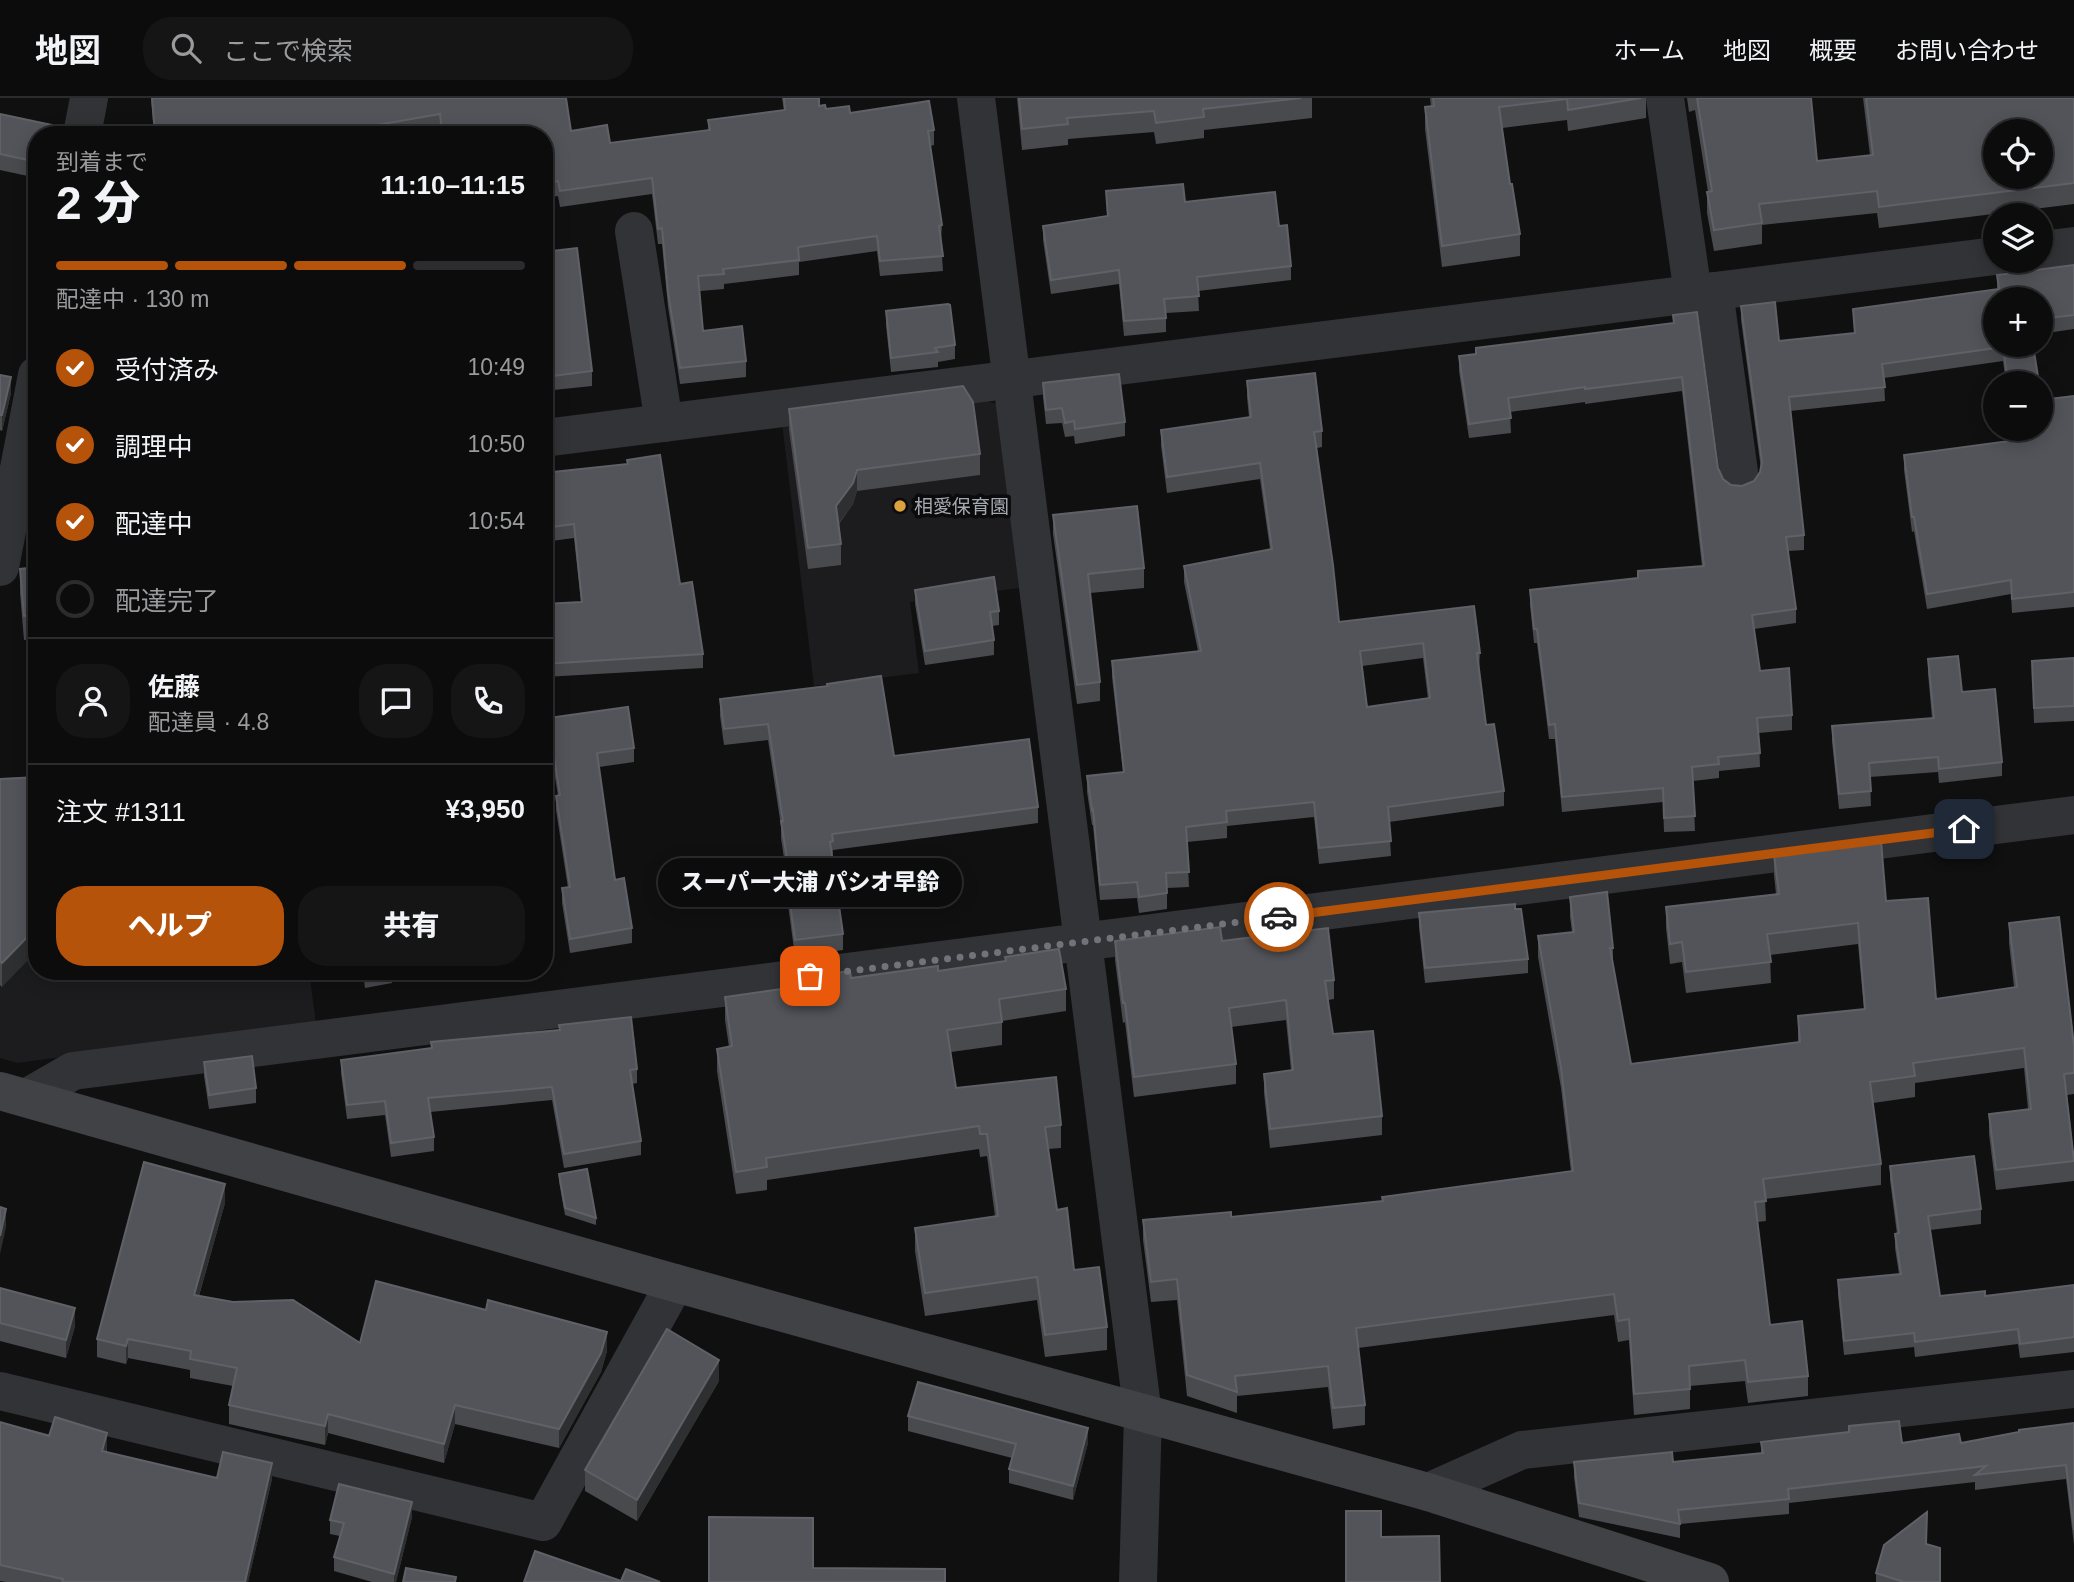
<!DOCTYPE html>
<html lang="ja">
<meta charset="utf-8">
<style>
body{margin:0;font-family:Helvetica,"Noto Sans JP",sans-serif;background:#151516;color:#f1f3f6;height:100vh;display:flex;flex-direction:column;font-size:26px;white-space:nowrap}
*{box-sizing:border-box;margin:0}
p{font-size:23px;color:#9a9b9d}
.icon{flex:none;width:38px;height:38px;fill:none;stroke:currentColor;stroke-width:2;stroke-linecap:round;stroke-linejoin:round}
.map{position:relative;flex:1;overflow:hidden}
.side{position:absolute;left:28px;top:28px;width:525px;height:854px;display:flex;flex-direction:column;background:#0c0c0d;border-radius:28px;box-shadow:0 4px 18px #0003,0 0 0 2px #2c2c2e}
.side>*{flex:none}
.controls{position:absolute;left:1983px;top:21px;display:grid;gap:14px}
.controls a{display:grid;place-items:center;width:70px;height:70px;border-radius:50%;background:#0c0c0d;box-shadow:0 4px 18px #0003,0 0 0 2px #2c2c2e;font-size:35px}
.pin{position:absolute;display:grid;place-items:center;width:60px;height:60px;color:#fff;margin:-30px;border-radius:14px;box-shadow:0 4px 10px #0006}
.courier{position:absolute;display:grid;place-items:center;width:70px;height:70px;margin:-35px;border:5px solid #b45309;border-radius:50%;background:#fff;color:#222;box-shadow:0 2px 9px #0007}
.bubble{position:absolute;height:49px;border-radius:24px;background:#0c0c0d;box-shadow:0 4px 18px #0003,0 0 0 2px #2c2c2e;font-size:23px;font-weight:800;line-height:49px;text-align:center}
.head em{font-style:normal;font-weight:800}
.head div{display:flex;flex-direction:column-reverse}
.head{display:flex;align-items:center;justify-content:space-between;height:119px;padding:0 28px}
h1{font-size:46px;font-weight:800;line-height:52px}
.bar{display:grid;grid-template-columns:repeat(4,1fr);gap:10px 7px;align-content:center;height:84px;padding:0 28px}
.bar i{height:9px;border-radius:5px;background:#2c2c2e}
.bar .selected{background:#b45309}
.bar p{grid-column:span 4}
.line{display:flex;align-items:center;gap:18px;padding:0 28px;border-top:2px solid #2c2c2e}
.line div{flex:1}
.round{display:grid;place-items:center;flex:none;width:74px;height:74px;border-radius:28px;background:#151516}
ol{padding:0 28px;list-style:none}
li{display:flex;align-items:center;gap:21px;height:77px}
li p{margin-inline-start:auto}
li .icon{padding:7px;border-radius:50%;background:#b45309;color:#fff;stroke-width:4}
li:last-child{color:#9a9b9d}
li i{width:38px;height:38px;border:4px solid #2c2c2e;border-radius:50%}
.primary-button{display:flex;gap:14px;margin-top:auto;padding:14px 28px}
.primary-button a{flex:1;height:80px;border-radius:28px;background:#b45309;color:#fff;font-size:28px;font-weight:800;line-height:80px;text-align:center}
.primary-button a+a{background:#151516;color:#f1f3f6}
header{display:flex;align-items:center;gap:42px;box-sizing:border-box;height:98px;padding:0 35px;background:#0c0c0d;border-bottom:2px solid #2c2c2e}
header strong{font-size:33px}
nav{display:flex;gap:38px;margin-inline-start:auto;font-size:24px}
.search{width:490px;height:63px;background:#151516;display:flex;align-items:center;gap:18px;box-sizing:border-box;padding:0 24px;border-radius:28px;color:#9a9b9d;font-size:26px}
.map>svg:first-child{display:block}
.built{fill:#1c1c1e}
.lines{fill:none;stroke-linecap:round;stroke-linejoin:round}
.street{stroke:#323336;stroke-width:38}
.secondary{stroke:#404246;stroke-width:38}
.wall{fill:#494a4e;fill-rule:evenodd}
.shaded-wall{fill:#2e2f31}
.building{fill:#525459;stroke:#5f6167;stroke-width:2;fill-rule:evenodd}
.done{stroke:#707379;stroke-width:7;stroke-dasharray:0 12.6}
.route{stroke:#b45309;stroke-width:9}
.poi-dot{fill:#dba23f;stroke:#0b0b0c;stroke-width:2.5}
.labels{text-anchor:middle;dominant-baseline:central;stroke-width:7;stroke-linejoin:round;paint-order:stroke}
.poi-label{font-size:19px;fill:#a3a8b1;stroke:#0b0b0c;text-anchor:start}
</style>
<header>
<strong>地図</strong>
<div class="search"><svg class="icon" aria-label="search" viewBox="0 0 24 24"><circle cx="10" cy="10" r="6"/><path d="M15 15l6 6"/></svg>ここで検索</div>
<nav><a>ホーム</a><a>地図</a><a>概要</a><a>お問い合わせ</a></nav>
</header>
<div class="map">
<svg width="2074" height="1484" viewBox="0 0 2074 1484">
<rect width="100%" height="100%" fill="#101011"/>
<g class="built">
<path d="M982,301L996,306L1019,490L910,504L919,575L814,588L782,325Z"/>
<path d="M37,690V873H309L316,925L17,965L0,960V694Z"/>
</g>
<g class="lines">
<g class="street">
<path d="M976,0L1143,1317L1138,1484"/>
<path d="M1665,0L1693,196"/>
<path d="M82,37L89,0"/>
<path d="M634,133L664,325"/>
<path d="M2040,152L2074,148"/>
<path d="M1714,193L1740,381"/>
<path d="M544,340L1995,158"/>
<path d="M0,469L37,277"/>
<path d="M26,1000L73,973L2074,717"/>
<path d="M0,1293L543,1424L675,1185"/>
<path d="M1428,1394L1522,1352L2074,1291"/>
</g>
<path class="secondary" d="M0,993L675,1185L1428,1394L1710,1484"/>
</g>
<g class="wall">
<path d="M151,0H566L571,33L610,45L708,32V22L784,12L782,0H819V8L826,11L850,15L934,32V47L930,48L942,127L941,143L943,173L880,178L877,153L799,164V177L724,186V191L700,193L703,233L746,263V279L680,286L668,209L662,146H658L652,96L560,109L558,98L544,100V37H441L440,32L410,37H154Z"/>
<path d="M1017,0H1312V20L1204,32V40L1156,46L1154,34L1068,41V47L1022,52Z"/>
<path d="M1430,0H1646V20L1568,33L1567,22L1502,30L1510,86L1520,136V158L1442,169L1425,31V9H1431Z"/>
<path d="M1687,0H1811L1817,63L1870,57L1863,0H2074V106L1879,130L1877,115L1762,127V146L1714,153L1707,115V94H1708L1695,12L1689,14Z"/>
<path d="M0,16L52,37H37V80L0,72Z"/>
<path d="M1106,93L1185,104L1279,128L1291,168V182L1198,193L1199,213L1166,215V234L1124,238L1119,186L1051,196L1043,142V128L1107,118Z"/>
<path d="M544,154L592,273V288L544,293Z"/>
<path d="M2074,167V231L2040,236V201H1995L2033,247L2039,285H2006L2003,263L1884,280L1885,303L1790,313L1804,437V452L1788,453L1796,511V525L1754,531L1760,573L1792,617V632L1759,635L1760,669L1719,673V680L1693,683L1695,733L1664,734L1663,704L1562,714L1555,641H1549L1537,545H1534L1530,507V492L1638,480V473L1702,468L1682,293L1585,306V304L1510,314L1511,335L1469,340L1459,273V258L1476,256V250L1673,225V217L1718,370L1723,381L1731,387L1742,388L1754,383L1760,374L1761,371L1741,222V208L1779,243L1854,235L1853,211L1997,192V177Z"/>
<path d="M886,213L955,247V261L938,264V269L891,274L886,227Z"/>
<path d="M0,277L11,295L2,333L0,332Z"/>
<path d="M1247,283L1322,333V349L1317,350L1339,524L1480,555L1479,570L1486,627L1504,693V708L1389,724L1391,758L1319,766L1314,719L1227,728V740L1187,744L1189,789L1167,790V811L1139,815L1137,800L1100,802L1093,727H1092L1087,694V678L1123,674L1112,579V563L1198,553L1184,484V468L1270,451L1260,381L1167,395L1161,348V332L1249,319L1247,299ZM1423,560L1428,601L1367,609L1362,568Z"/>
<path d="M1043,285L1125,324V338L1075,346L1074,338L1065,339L1062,325L1046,326L1043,299Z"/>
<path d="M2074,298V509L2012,515L2011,496L1927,511L1914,433L1912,434L1904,372V357L2015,342L2013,331H2040L2041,302Z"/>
<path d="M789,311L980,356V377L857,393L853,406L839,426L841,446V467L808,471L789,332Z"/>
<path d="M544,375L680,486L703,556V570L544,579V506L581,504L574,440L544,444Z"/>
<path d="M1053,417L1144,470V490L1090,495L1100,584V603L1077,606L1053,436Z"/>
<path d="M37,469V541L24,542L20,495V471Z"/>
<path d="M915,492L999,513V527L992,528L994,542V557L925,567L915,506Z"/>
<path d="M2074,560V623L2034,625L2032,563Z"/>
<path d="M1928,561L1962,594L2002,664V678L1939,685L1938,674L1870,679L1871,708L1839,711L1832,643V628L1932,620L1928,575Z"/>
<path d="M720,601L894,658L1038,709V725L833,752L832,760L843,836V852L795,859L785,784V767L781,740V728L768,642L724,647L720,618Z"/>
<path d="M548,620L634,650V664L599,669L615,782L632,830V845L570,855L562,805V790H568L556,712V698H558L548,635Z"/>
<path d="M37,679L2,889L0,887V681Z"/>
<path d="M1774,757L1886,803L1936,901L2014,889L2009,845V825L2074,948V996L2067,997L2074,1058V1083L1996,1092L1989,1036V1016L2028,1011L2024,970L1915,985V999L1873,1005L1881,1066V1087L1765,1101L1766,1123L1757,1124L1770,1227L1808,1278V1298L1748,1305L1745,1283L1690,1288V1311L1634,1317L1629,1242L1618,1244L1614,1217L1358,1250L1365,1307V1327L1333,1331L1328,1289L1237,1298V1315L1187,1298L1177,1202L1151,1204L1143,1142V1122L1231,1119L1382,1103L1571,1074L1561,990L1538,859V838L1572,834L1570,819V799L1613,850V865L1631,966L1798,944V918L1864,911L1858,846L1770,857L1771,885L1686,895L1682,864L1670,866L1666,830V809L1776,796L1774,777Z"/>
<path d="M1515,811L1528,861V875L1425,885L1419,829V815Z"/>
<path d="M1115,843H1222L1334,882V901L1328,902L1333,936L1382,1018V1037L1270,1050L1264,995V976L1291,972L1286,922L1231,929L1236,966V986L1134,999L1125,924L1123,925L1115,862Z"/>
<path d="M1005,859L1066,891V913L1002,923V947L951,954L956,990L1061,1027V1050L1048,1051L1057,1112L1074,1172L1107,1229V1252L1045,1259L1037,1202L925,1218L915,1153V1130L995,1118L987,1058L980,1059L979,1051L767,1082V1092L736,1096L717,973V951L729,949L725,922V899L802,888V879L851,880L938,873L1005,863Z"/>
<path d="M363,873H392V885L365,890Z"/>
<path d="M341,962L637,971V985L632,986L641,1043V1057L564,1070L552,1002L430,1014L434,1039V1053L391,1059L385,1017L347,1021L341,975Z"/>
<path d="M204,964L256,990V1005L209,1011L204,978Z"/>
<path d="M1890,1068L1981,1111V1126L1930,1132L1940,1198H1985L2074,1187V1254L2020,1260L2018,1246L1915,1259L1914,1249L1844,1257L1838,1196V1182L1899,1176L1895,1150V1136H1897L1890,1082Z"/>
<path d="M559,1076L596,1120V1127L565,1117L559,1083Z"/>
<path d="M225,1105L199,1198L360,1245L607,1253L601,1274L559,1350L455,1326L444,1365L328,1335L325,1347L229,1326V1307L233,1288L190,1280V1272L128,1260L126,1266L97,1259V1241Z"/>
<path d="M0,1190L75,1228L66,1260L0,1243Z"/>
<path d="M719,1283L637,1423L585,1393V1372Z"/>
<path d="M908,1318L1088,1345L1073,1402L1009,1385V1371L1012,1360L908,1333Z"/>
<path d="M0,1324L107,1351V1354L217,1380L272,1381L248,1484H6L0,1483Z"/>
<path d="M2074,1325V1447L2066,1381L1975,1392V1384L1789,1405V1416L1680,1426V1440L1579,1419L1574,1379V1364H1673L1761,1355V1344L1961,1345Z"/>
<path d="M412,1419L396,1484H372L334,1473V1459L340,1438L330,1436V1422Z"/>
<path d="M1926,1446L1940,1484H1876V1475Z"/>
</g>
<g class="shaded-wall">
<path d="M11,279V295L2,333V317Z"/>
<path d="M857,372V393L853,406L836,429V408Z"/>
<path d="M37,829V853L2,889V865Z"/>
<path d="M225,1086V1105L194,1215V1197Z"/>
<path d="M6,1111V1129L0,1156V1138Z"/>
<path d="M75,1210V1228L66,1260V1242Z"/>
<path d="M607,1234V1253L601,1274L559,1350V1331Z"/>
<path d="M128,1241V1260L126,1266V1248Z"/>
<path d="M719,1262V1283L637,1423V1402Z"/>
<path d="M455,1307V1326L444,1365V1346Z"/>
<path d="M328,1316V1335L325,1347V1328Z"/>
<path d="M1088,1330V1345L1073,1402V1388Z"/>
<path d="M107,1335V1351L102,1368V1353Z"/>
<path d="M272,1365V1381L248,1484H245Z"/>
<path d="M412,1404V1419L396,1484H394V1476Z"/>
</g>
<g class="building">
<path d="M152,0H566L571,33L607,27L610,45L710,32L708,22L785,12L784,0H819V8L825,7L826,11L849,8L850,15L929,3L934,32L928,33L942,127L939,128L943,158L880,163L877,138L798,149L799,162L723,171L724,176L698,178L703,233L742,228L746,263L680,270L668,194L662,130L658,131L652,80L560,93L558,83L544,85V37H473L472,31L442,34L440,16L371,28L372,37H262V33L203,37L202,31L155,35Z"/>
<path d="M1019,0H1301L1203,11L1204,19L1156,25L1154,13L1067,20L1068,26L1022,31Z"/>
<path d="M1433,0H1641L1568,12L1567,1L1499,9L1510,86H1512L1520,136L1442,148L1425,9L1434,8Z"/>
<path d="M1697,0H1811L1817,63L1873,57L1866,0H2074V85L1879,109L1877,93L1759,106L1762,125L1714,132L1707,94L1712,93ZM1995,33H2040V79H1995Z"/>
<path d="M0,16L52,27L50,37H37V64L0,56Z"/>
<path d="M1183,86L1185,104L1275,94L1279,128L1287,127L1291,168L1197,179L1199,198L1164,201L1166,220L1124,223L1119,172L1051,182L1043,128L1108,118L1106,93Z"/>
<path d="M577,150L592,273L544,279V154Z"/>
<path d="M2074,167V217L2040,221V201H1995V247H2033L2039,285H2008L2003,249L1882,266L1885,289L1789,299L1804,437L1786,439L1796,511L1752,517L1760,573L1789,570L1792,617L1757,620L1760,655L1718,659L1719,666L1692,669L1695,718L1664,720L1663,690L1562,699L1555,626L1549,627L1537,531H1534L1530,492L1638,480V473L1704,468L1682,279L1585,291V289L1508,300L1511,320L1469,326L1459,258L1476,256V250L1674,225L1673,217L1697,214L1718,370L1723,381L1731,387L1742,388L1754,383L1760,374L1762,364L1741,208L1775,204L1779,243L1855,235L1853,211L1999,191L1997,177Z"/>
<path d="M948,206L950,207L955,247L935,250L938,254L891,260L886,213Z"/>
<path d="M1315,275L1322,333L1314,334L1333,467L1339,524L1474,508L1480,555H1477L1486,627L1494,626L1504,693L1388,709L1391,743L1319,750L1314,704L1226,713L1227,724L1186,729L1189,774L1166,775L1167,795L1139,799L1137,784L1100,787L1093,711L1092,712L1087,678L1124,674L1112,563L1201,553L1184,468L1272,451L1260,365L1167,379L1161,332L1251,319L1247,283ZM1423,545L1430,600L1367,609L1360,553Z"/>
<path d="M1119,276L1125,324L1075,331L1074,323L1065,325L1062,310L1046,312L1043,285Z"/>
<path d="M0,277L11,279L2,317H0Z"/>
<path d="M963,288L973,304L980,356L857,372L853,385L836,408L841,446L808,450L789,311Z"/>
<path d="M2040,296L2041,302L2074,298V494L2012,501L2011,482L1927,496L1914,419H1912L1904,357L2017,342L2016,331H2040Z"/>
<path d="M660,357L680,486L692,484L703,556L544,566V506L582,504L574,426L544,430V375L628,366L627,362Z"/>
<path d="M1137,408L1144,470L1088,476L1100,584L1077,587L1053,417Z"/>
<path d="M37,469V517L24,518L20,471Z"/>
<path d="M994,479L999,513L990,514L994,542L925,553L915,492Z"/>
<path d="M1958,558L1962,594L1995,591L2002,664L1939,671L1938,659L1869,665L1871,693L1839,696L1832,628L1934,620L1928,561Z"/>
<path d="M2074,560V608L2034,610L2032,563Z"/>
<path d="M881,578L894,658L1029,641L1038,709L832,736L833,743L830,744L843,836L795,842L785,768L788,767L781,723H783L768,626L724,631L720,601L828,588L827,586Z"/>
<path d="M628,609L634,650L597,655L615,782L624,780L632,830L570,841L562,790L570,789L556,698L560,697L548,620Z"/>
<path d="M37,679V829L2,865L0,863V681Z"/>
<path d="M1881,743L1886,803L1928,800L1936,901L2017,889L2009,825L2059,819L2074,948V975L2064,976L2074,1063L1996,1072L1989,1016L2031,1011L2024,950L1913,965L1915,978L1870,984L1881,1066L1763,1081L1766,1103L1755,1104L1770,1227L1802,1223L1808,1278L1748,1284L1745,1262L1689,1268L1690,1291L1634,1296L1629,1221L1618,1223L1614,1196L1356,1230L1365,1307L1333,1310L1328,1268L1235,1278L1237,1294L1187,1277L1177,1181L1151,1184L1143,1122L1231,1114V1119L1383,1103L1382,1099L1573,1073L1561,970L1538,838L1574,834L1570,799L1607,794L1613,850H1610L1631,966L1800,944L1798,918L1865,911L1858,825L1767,836L1771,864L1686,874L1682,844L1670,846L1666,809L1779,796L1774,757Z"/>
<path d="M1515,806V811H1521L1528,861L1425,870L1419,815Z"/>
<path d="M1220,829L1222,843L1328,830L1334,882L1325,883L1333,936L1373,933L1382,1018L1270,1031L1264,976L1293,972L1286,902L1229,910L1236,966L1134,979L1125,905H1123L1115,843Z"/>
<path d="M1059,851L1066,891L999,901L1002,924L947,932L956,990L1056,979L1061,1027L1045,1029L1057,1112L1067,1110L1074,1172L1099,1169L1107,1229L1045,1237L1037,1179L925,1195L915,1130L998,1118L987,1036H980L979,1028L766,1060L767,1069L736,1074L717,951L732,948L725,899L803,888L802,879L850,873L851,880L938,868V873L1006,863L1005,859Z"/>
<path d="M631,919L637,971L630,972L641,1043L564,1056L552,989L428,1000L434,1039L391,1045L385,1003L347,1007L341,962L432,950L431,944L560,932L559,927Z"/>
<path d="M252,958L256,990L209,997L204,964Z"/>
<path d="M1974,1058L1981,1111L1928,1118L1940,1198L1985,1193V1198L2074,1187V1239L2020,1246L2018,1231L1915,1244L1914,1235L1844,1243L1838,1182L1901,1176L1895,1136L1899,1135L1890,1068Z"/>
<path d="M144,1064L225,1086L194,1197L233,1204L293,1202L360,1245L376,1183L486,1212L488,1202L607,1234L601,1255L559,1331L455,1307L444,1346L328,1316L325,1328L229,1307L237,1270L190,1261L191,1253L128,1241L126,1248L97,1241Z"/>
<path d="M587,1071L596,1120L565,1110L559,1076Z"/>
<path d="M0,1109L6,1111L0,1138Z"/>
<path d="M0,1190L75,1210L66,1242L0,1225Z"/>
<path d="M667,1231L719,1262L637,1402L585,1372Z"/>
<path d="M918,1284L1088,1330L1073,1388L1009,1371L1016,1346L908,1318Z"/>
<path d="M55,1319L107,1335L102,1353L217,1380L223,1354L272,1365L245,1484H62L63,1481L0,1467V1324L49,1338Z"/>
<path d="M1899,1323L1902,1345L1959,1336L1961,1345L2019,1334V1332L2074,1325V1432L2066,1367L1975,1377L1986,1368L1788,1391L1789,1401L1678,1412L1680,1426L1579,1405L1574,1364L1672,1354L1673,1364L1763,1355L1761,1344L1849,1334V1328Z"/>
<path d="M339,1386L412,1404L394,1476L334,1459L344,1425L330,1422Z"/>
<path d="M1346,1413H1381V1439L1439,1438L1440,1484H1346Z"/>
<path d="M1927,1414L1926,1446L1940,1450V1484H1904L1876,1475L1884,1447Z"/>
<path d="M709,1419L813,1420V1470L945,1471V1484H709Z"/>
<path d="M535,1453L621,1483L626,1471L660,1484H524Z"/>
<path d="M406,1470L456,1479L455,1484H403Z"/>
</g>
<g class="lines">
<path class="done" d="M810,878L1279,819"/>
<path class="route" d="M1279,819L1964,731"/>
</g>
<circle class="poi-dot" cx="900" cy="408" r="7"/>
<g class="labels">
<g class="poi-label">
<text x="914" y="408">相愛保育園</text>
</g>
</g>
</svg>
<div class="controls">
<a><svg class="icon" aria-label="locate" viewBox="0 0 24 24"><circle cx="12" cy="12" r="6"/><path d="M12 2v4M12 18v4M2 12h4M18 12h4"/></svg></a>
<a><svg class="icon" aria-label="layers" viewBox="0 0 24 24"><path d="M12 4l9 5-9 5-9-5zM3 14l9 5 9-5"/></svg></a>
<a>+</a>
<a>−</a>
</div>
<div class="pin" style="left:810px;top:878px;background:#ea580c"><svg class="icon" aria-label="bag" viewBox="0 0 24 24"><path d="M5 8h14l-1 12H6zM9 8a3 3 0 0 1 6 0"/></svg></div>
<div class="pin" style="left:1964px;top:731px;background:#1f2937"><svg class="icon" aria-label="home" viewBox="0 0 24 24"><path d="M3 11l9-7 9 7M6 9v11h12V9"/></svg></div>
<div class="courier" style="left:1279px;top:819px"><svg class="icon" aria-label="car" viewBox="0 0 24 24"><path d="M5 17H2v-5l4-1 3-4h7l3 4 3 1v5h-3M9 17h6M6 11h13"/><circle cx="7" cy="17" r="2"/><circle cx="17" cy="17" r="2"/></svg></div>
<div class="bubble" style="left:658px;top:760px;width:304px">スーパー大浦 パシオ早鈴</div>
<section class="side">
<div class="head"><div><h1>2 分</h1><p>到着まで</p></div><em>11:10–11:15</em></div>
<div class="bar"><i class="selected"></i><i class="selected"></i><i class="selected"></i><i></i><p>配達中 · 130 m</p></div>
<ol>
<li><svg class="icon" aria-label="check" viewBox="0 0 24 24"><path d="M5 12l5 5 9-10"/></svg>受付済み<p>10:49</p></li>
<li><svg class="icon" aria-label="check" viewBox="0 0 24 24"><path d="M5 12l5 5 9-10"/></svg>調理中<p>10:50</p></li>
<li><svg class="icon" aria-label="check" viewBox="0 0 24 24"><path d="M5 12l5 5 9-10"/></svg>配達中<p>10:54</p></li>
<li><i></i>配達完了</li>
</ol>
<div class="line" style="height:126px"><a class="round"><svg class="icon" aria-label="person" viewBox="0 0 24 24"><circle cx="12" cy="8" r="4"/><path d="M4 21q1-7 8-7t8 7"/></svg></a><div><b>佐藤</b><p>配達員 · 4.8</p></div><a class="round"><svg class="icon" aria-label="chat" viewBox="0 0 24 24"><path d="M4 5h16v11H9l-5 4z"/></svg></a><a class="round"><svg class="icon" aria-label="phone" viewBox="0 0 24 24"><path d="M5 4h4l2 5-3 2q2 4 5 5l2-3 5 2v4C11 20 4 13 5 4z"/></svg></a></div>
<div class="line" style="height:91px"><div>注文 #1311</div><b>¥3,950</b></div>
<div class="primary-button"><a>ヘルプ</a><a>共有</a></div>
</section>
</div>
